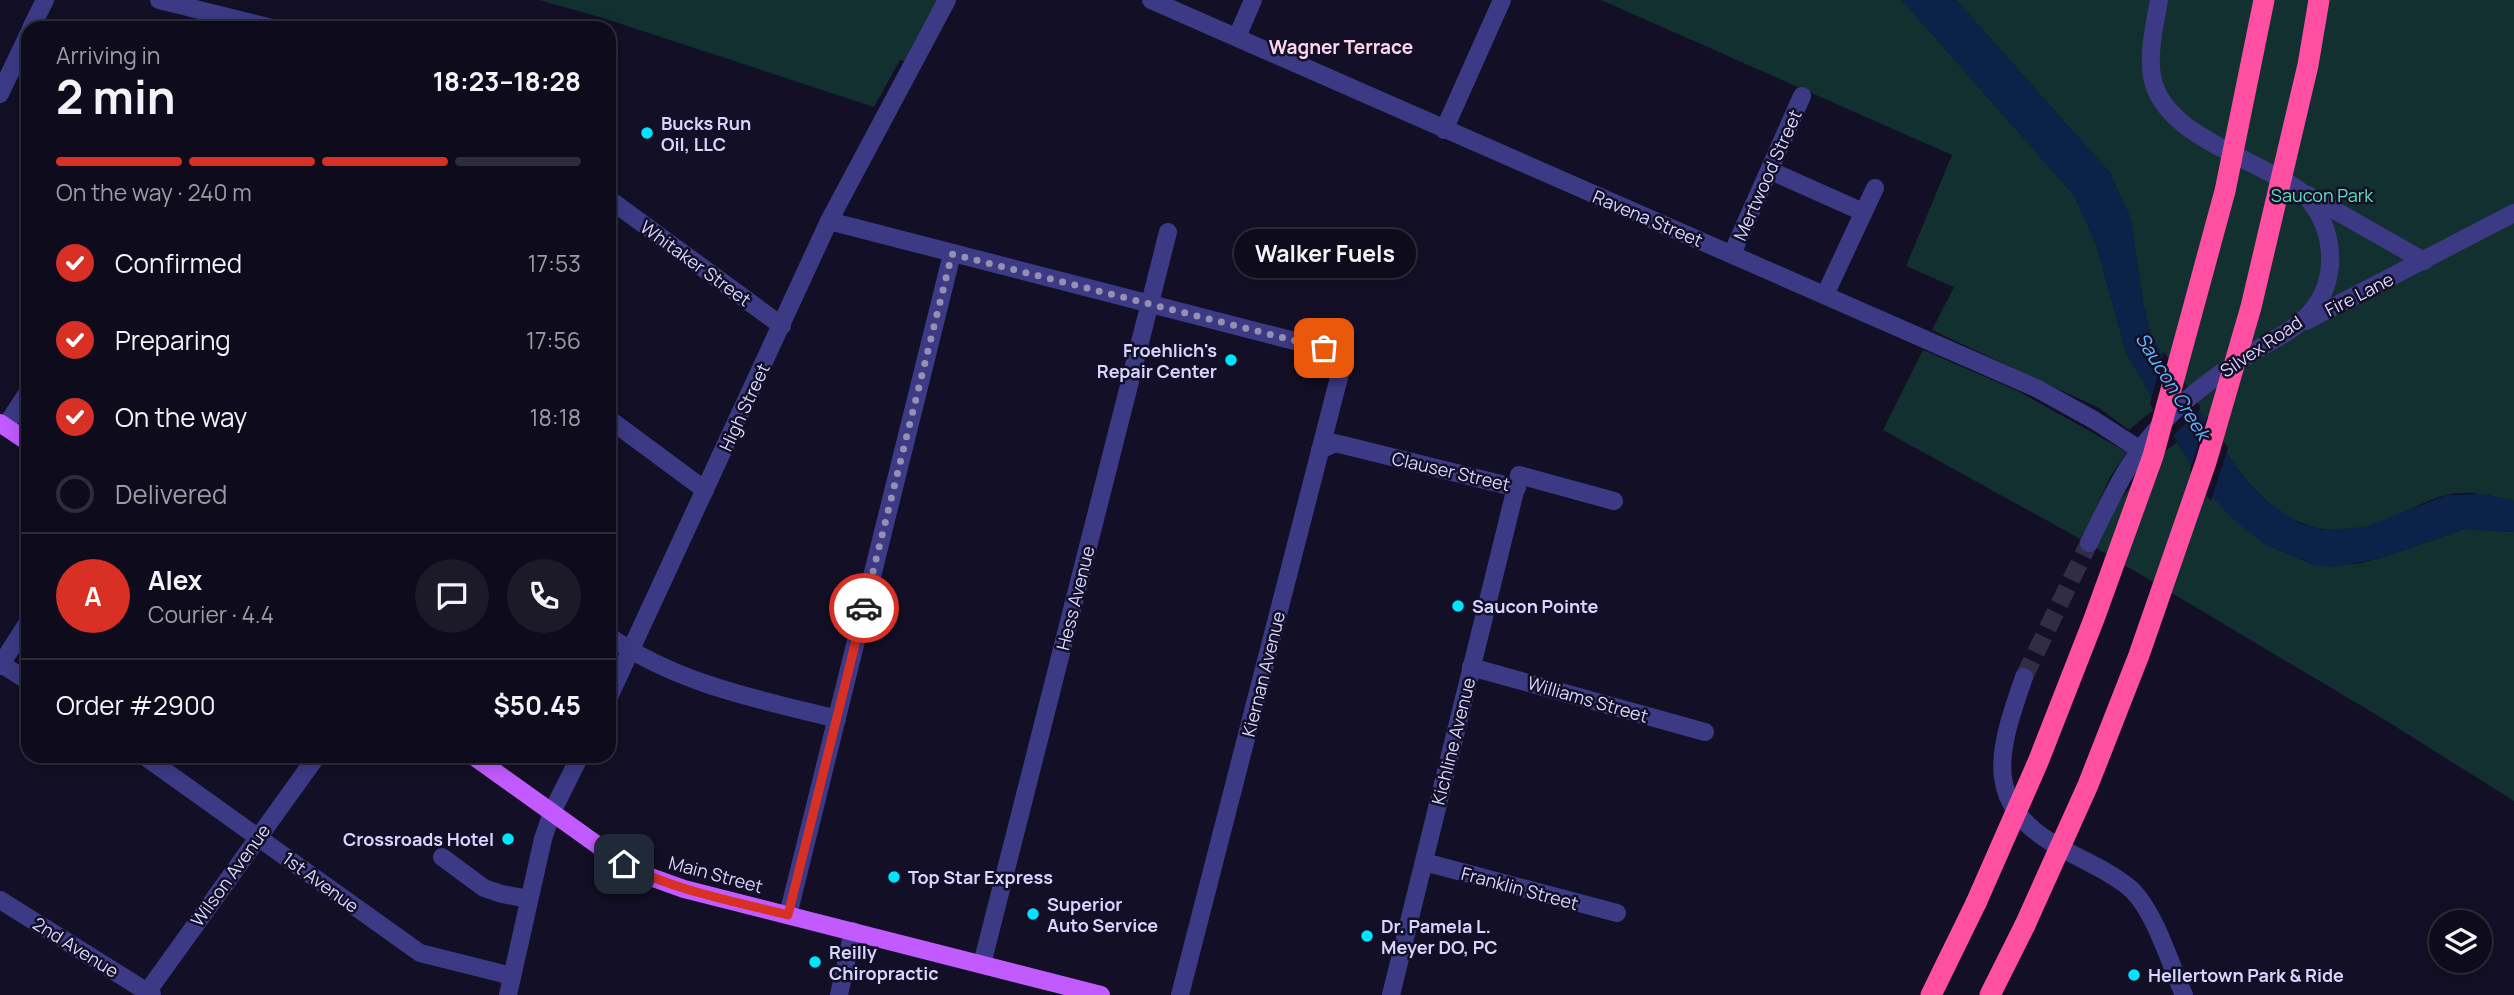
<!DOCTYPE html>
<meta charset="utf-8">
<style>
body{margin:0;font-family:Manrope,sans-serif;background:#1c1929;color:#f1f3f6;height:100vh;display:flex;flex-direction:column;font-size:26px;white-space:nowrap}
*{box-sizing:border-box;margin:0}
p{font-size:23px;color:#9b9ba3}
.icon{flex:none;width:38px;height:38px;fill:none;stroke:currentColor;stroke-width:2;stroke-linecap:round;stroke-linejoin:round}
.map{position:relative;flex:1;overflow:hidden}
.details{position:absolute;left:21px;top:21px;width:595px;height:742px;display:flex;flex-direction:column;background:#0e0b1c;border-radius:21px;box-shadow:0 4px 18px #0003,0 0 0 2px #2e2b3b}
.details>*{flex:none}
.controls{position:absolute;left:2429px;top:910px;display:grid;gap:14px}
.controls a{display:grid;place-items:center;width:63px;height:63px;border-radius:50%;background:#0e0b1c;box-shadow:0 4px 18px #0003,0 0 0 2px #2e2b3b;font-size:35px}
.pin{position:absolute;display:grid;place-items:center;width:60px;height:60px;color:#fff;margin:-30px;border-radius:14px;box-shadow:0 4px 10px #0006}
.courier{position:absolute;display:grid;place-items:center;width:70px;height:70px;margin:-35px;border:5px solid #d93025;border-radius:50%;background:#fff;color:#222;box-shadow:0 2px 9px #0007}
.bubble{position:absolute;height:49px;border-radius:24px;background:#0e0b1c;box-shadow:0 4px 18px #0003,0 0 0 2px #2e2b3b;font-size:23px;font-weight:700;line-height:49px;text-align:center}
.overview em{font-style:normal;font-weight:700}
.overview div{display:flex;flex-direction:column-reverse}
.overview{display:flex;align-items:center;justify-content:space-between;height:119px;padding:0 35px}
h1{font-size:46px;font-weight:700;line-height:52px}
.bar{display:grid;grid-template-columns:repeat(4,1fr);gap:10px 7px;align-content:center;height:84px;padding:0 35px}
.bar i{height:9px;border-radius:5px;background:#2e2b3b}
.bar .current{background:#d93025}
.bar p{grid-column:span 4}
.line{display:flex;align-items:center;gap:18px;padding:0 35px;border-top:2px solid #2e2b3b}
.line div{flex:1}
.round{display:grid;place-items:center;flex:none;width:74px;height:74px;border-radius:37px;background:#1c1929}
ol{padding:0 35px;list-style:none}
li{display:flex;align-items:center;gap:21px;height:77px}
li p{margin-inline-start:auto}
li .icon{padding:7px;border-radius:50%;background:#d93025;color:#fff;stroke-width:4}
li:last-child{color:#9b9ba3}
li i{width:38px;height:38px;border:4px solid #2e2b3b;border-radius:50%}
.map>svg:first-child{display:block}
.green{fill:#12302f}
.water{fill:#0c2248}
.pier{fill:#130f26}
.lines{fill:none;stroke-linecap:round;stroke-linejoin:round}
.minor-tunnel{stroke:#312d47;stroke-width:18;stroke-dasharray:18 9;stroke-linecap:butt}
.minor{stroke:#3d3a85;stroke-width:18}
.major{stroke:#c25bff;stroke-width:18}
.highway{stroke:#ff4fa3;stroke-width:21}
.highway-bridge{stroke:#ff4fa3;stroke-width:21}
.done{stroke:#948fb3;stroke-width:7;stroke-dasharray:0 12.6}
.route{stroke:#d93025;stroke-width:9}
.poi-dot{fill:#00e5ff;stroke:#130f26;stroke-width:2.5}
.labels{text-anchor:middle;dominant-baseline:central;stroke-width:5;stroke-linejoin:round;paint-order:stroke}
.poi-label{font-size:18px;font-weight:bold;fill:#d9d4ff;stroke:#130f26;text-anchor:start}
.street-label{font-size:18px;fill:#d9d4ff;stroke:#130f26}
.park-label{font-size:18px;fill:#5fe0c0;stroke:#130f26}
.neighbourhood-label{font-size:19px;font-weight:bold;fill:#ffd6f0;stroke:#130f26}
.water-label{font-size:19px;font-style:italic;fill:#62b6ff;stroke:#130f26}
</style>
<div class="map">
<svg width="2514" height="995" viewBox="0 0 2514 995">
<rect width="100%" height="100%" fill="#130f26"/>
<g class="green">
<path d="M539,0H940L905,61L900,60L874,107L603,18Z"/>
<path d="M1601,0H1902L2074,195L2096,244L2127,355L2151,336L2143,303L2131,220L2110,173L1956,0H2514V501C2492,496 2468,489 2446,495C2423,501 2403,514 2381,522C2278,560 2229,457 2182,386L2129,430L2099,408L1932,330L1954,287L1906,266L1952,155Z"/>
<path d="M1923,350L2018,391L2127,452L2110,477L2082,540L1883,430Z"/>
<path d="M2177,442L2185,455L2263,543L2314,565L2356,564L2381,558L2464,529L2514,532V801L2390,723L2096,548L2116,506L2144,468Z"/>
</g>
<path class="water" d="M1902,0H1956L2110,173L2131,220L2143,303L2151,336L2240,473L2265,500L2299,523L2323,530L2365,527L2447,495L2482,494L2514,501V532L2464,529L2381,558L2335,567L2314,565L2263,543L2233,519L2204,488L2127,355L2096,244L2074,195Z"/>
<g class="pier">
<path d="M2164,352L2201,408L2171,438L2150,404Z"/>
<path d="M2207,416L2228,448L2211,501L2201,490L2190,470Z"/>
</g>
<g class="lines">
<path class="minor-tunnel" d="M2024,677L2089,543"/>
<g class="minor">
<path d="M159,0L272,28"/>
<path d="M1151,0L2036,388L2094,420L2139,449"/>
<path d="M31,28L45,0"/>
<path d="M1237,37L1253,0"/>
<path d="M0,94L28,35"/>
<path d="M1444,130L1502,0"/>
<path d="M1771,171L1863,212"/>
<path d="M2308,195L2424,261"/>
<path d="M609,199L782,326"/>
<path d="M829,221L1345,354L1180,995"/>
<path d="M1732,254L1802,96"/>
<path d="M1825,295L1875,188"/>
<path d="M2306,321L2514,213"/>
<path d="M609,419L705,490"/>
<path d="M5,427L28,392"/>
<path d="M1320,450L1335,443L1517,488"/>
<path d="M2089,543C2114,492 2130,454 2172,413C2197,389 2224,370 2253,352C2272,340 2295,330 2310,313C2340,278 2335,228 2305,195C2262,159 2162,138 2152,76C2148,51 2155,24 2159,0"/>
<path d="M609,636C677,684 758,699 837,719"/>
<path d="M0,663L28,681"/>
<path d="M0,666L28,622"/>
<path d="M1471,667L1705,732"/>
<path d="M2024,677C1998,752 1980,805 2063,849C2086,862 2113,873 2132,890C2156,914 2170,964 2184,995"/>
<path d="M609,697L829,221L947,0"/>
<path d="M144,756L420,953L512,976"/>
<path d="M442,857L484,888L502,894L529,899"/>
<path d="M1424,862L1617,913"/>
<path d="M0,900L152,995"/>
<path d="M788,915L952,254"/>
<path d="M982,964L1168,232"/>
<path d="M145,995L317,756"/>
<path d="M508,995L543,839L552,812L580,756"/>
<path d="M839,995L853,931"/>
<path d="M1391,995L1519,475L1614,501"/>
</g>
<g class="major">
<path d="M0,423L28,442"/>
<path d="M473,756L624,864L645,875L684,889L1101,995"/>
</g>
<g class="highway">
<path d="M1931,995L1976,903"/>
<path d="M1990,995L2025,925"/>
</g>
<g class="highway-bridge">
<path d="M1976,903L2038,762L2094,619L2153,456L2225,191L2264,0"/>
<path d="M2025,925L2088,785L2139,655L2206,462L2251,307L2308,65L2319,0"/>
</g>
</g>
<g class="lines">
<path class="done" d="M864,608L952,254L1324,348"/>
<path class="route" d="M624,864C675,891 733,901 788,915L864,608"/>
</g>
<g class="poi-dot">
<circle cx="647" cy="133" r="7"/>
<circle cx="1231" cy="360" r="7"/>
<circle cx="1458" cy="606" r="7"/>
<circle cx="508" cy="839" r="7"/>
<circle cx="894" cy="877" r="7"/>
<circle cx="1033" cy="914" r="7"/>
<circle cx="1367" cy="936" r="7"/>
<circle cx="815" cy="962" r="7"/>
<circle cx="2134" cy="975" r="7"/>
</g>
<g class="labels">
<g class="poi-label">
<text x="661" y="123">Bucks Run<tspan x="661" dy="21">Oil, LLC</tspan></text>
<text x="1217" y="350" text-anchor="end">Froehlich's<tspan x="1217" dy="21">Repair Center</tspan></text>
<text x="1472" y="606">Saucon Pointe</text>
<text x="494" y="839" text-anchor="end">Crossroads Hotel</text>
<text x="908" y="877">Top Star Express</text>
<text x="1047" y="904">Superior<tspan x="1047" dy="21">Auto Service</tspan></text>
<text x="1381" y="926">Dr. Pamela L.<tspan x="1381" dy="21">Meyer DO, PC</tspan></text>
<text x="829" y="952">Reilly<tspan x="829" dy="21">Chiropractic</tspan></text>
<text x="2148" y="975">Hellertown Park &amp; Ride</text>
</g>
<g class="street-label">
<text transform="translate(1767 175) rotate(-66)">Mertwood Street</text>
<text transform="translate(1648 218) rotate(23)">Ravena Street</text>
<text transform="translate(696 263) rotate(36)">Whitaker Street</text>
<text transform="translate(2359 294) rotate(-27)">Fire Lane</text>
<text transform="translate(2261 346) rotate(-34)">Silvex Road</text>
<text transform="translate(744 407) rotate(-65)">High Street</text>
<text transform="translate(1451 471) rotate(13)">Clauser Street</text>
<text transform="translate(1075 598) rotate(-76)">Hess Avenue</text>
<text transform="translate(1263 674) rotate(-76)">Kiernan Avenue</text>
<text transform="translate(1588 699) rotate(16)">Williams Street</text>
<text transform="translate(1453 741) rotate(-76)">Kichline Avenue</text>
<text transform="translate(716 874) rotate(15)">Main Street</text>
<text transform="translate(230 875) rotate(-54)">Wilson Avenue</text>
<text transform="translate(321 882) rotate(36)">1st Avenue</text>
<text transform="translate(1520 888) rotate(15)">Franklin Street</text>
<text transform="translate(76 947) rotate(32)">2nd Avenue</text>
</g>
<g class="park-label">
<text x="2322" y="195">Saucon Park</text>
</g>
<g class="neighbourhood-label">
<text x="1341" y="47">Wagner Terrace</text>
</g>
<g class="water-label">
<text transform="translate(2173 386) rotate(58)">Saucon Creek</text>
</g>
</g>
</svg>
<div class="controls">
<a><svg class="icon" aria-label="layers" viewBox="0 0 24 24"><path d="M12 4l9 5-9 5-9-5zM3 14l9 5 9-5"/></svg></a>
</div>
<div class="pin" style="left:1324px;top:348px;background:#ea580c"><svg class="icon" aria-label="bag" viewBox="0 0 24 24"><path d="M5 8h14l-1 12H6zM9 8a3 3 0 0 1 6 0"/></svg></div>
<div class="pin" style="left:624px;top:864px;background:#1f2937"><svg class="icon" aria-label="home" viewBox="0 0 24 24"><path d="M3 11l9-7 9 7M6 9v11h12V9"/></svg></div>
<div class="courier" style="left:864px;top:608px"><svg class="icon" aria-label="car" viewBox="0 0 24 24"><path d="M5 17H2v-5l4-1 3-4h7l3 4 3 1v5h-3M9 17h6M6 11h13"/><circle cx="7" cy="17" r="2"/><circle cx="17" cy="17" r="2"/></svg></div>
<div class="bubble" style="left:1234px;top:229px;width:182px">Walker Fuels</div>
<section class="details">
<div class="overview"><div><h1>2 min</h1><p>Arriving in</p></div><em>18:23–18:28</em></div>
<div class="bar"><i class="current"></i><i class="current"></i><i class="current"></i><i></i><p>On the way · 240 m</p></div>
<ol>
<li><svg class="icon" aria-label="check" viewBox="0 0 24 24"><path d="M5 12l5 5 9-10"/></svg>Confirmed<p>17:53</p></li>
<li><svg class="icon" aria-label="check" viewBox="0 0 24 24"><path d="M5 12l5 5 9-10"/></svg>Preparing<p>17:56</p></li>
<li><svg class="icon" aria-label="check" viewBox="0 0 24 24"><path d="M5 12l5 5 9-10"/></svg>On the way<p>18:18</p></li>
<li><i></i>Delivered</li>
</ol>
<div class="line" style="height:126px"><b class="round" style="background:#d93025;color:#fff">A</b><div><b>Alex</b><p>Courier · 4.4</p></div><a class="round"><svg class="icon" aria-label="chat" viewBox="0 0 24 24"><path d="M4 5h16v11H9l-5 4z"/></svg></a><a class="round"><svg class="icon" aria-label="phone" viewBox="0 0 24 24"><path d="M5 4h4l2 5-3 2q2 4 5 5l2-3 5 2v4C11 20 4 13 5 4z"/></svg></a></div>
<div class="line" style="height:91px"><div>Order #2900</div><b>$50.45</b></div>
</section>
</div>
